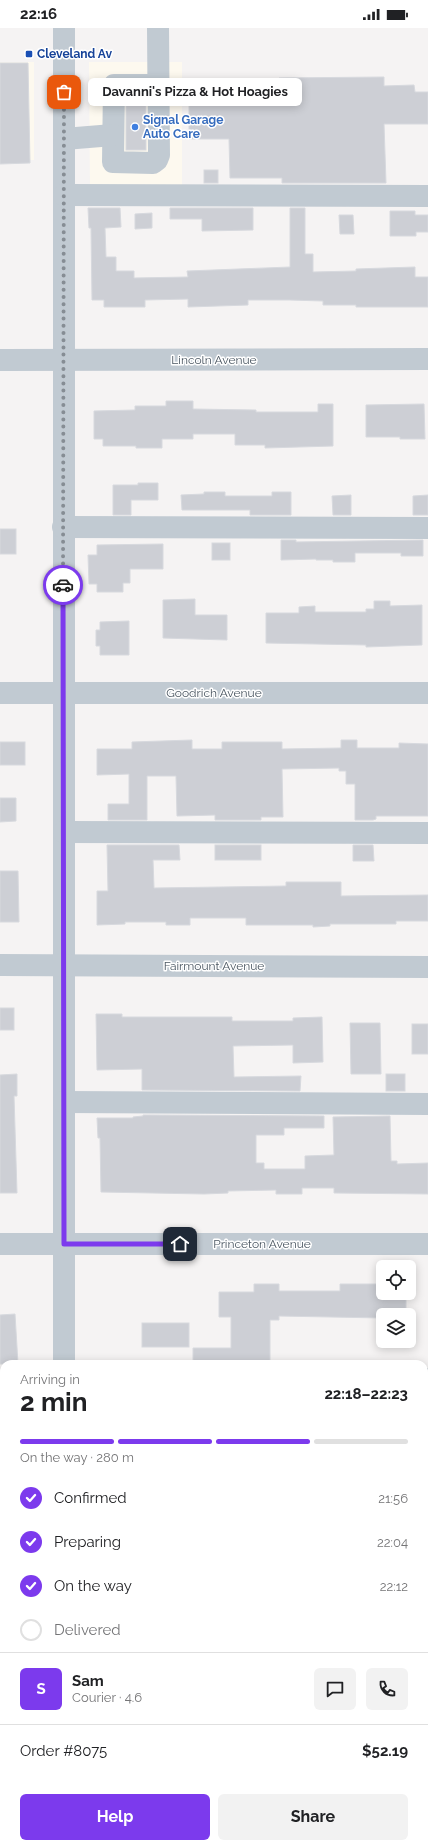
<!DOCTYPE html>
<meta charset="utf-8">
<style>
body{margin:0;font-family:Raleway,sans-serif;background:#f2f2f2;color:#202124;height:100vh;display:flex;flex-direction:column;font-size:15px;white-space:nowrap}
*{box-sizing:border-box;margin:0}
p{font-size:13px;color:#757577}
.icon{flex:none;width:22px;height:22px;fill:none;stroke:currentColor;stroke-width:2;stroke-linecap:round;stroke-linejoin:round}
.map{position:relative;flex:1;overflow:hidden}
.panel{position:absolute;left:0px;top:1332px;width:428px;height:488px;display:flex;flex-direction:column;background:#fff;border-radius:12px 12px 0 0;box-shadow:0 2px 10px #0003}
.panel>*{flex:none}
.buttons{position:absolute;left:376px;top:1232px;display:grid;gap:8px}
.buttons a{display:grid;place-items:center;width:40px;height:40px;border-radius:6px;background:#fff;box-shadow:0 2px 10px #0003;font-size:20px}
.pin{position:absolute;display:grid;place-items:center;width:34px;height:34px;color:#fff;margin:-17px;border-radius:8px;box-shadow:0 2px 6px #0006}
.courier{position:absolute;display:grid;place-items:center;width:40px;height:40px;margin:-20px;border:3px solid #7c3aed;border-radius:50%;background:#fff;color:#222;box-shadow:0 1px 5px #0007}
.bubble{position:absolute;height:28px;border-radius:6px;background:#fff;box-shadow:0 2px 10px #0003;font-size:13px;font-weight:700;line-height:28px;text-align:center}
.overview em{font-style:normal;font-weight:700}
.overview div{display:flex;flex-direction:column-reverse}
.overview{display:flex;align-items:center;justify-content:space-between;height:68px;padding:0 20px}
h1{font-size:26px;font-weight:700;line-height:30px}
.bar{display:grid;grid-template-columns:repeat(4,1fr);gap:6px 4px;align-content:center;height:48px;padding:0 20px}
.bar i{height:5px;border-radius:3px;background:#e0e0e0}
.bar .current{background:#7c3aed}
.bar p{grid-column:span 4}
.line{display:flex;align-items:center;gap:10px;padding:0 20px;border-top:1px solid #e0e0e0}
.line div{flex:1}
.round{display:grid;place-items:center;flex:none;width:42px;height:42px;border-radius:6px;background:#f2f2f2}
ol{padding:0 20px;list-style:none}
li{display:flex;align-items:center;gap:12px;height:44px}
li p{margin-inline-start:auto}
li .icon{padding:4px;border-radius:50%;background:#7c3aed;color:#fff;stroke-width:4}
li:last-child{color:#757577}
li i{width:22px;height:22px;border:2px solid #e0e0e0;border-radius:50%}
.primary-button{display:flex;gap:8px;margin-top:auto;padding:8px 20px}
.primary-button a{flex:1;height:46px;border-radius:6px;background:#7c3aed;color:#fff;font-size:16px;font-weight:700;line-height:46px;text-align:center}
.primary-button a+a{background:#f2f2f2;color:#202124}
.status{display:flex;justify-content:space-between;align-items:center;height:28px;padding:0 20px;background:#fff;direction:ltr}
.status svg{height:11px;fill:currentColor}
.map>svg:first-child{display:block}
.commercial{fill:#fdf9ef}
.education{fill:#e6e4e5}
.building{fill:#cdcfd5;stroke:#d7d9de}
.lines{fill:none;stroke-linecap:round;stroke-linejoin:round}
.minor{stroke:#c1cad2;stroke-width:22}
.done{stroke:#868d94;stroke-width:4;stroke-dasharray:0 7.2}
.route{stroke:#7c3aed;stroke-width:5}
.transit-dot{fill:#1a4fb4;stroke:#fff;stroke-width:1.5}
.shop-dot{fill:#3f7fe0;stroke:#fff;stroke-width:1.5}
.labels{text-anchor:middle;dominant-baseline:central;stroke-width:3;stroke-linejoin:round;paint-order:stroke}
.transit-label{font-size:12px;font-weight:bold;fill:#164399;stroke:#fff;text-anchor:start}
.shop-label{font-size:12px;font-weight:bold;fill:#366cbe;stroke:#fff;text-anchor:start}
.street-label{font-size:12px;fill:#4a5661;stroke:#fff}
</style>
<div class="status"><b>22:16</b><svg viewBox="0 0 49 12"><path d="M0 12V9h3v3zM5 12V6h3v6zM10 12V3h3v9zM15 12V0h3v12zM26 1h20v11H26zM47 4h2v5h-2z"/></svg></div>
<div class="map">
<svg width="428" height="1820" viewBox="0 0 428 1820">
<rect width="100%" height="100%" fill="#f5f3f3"/>
<g class="commercial">
<rect x="0" y="34" width="34" height="98"/>
<path d="M89,34H182V159H90Z"/>
<path d="M0,1621H4V1816H373V1820H0Z"/>
</g>
<rect class="education" x="424" y="1513" width="4" height="222"/>
<g class="building">
<path d="M0,35H28L30,135L0,136Z"/>
<path d="M384,49V58L414,57L415,64H428V96H384L386,155H282V150H230L229,111H189V61H229V54H279V50Z"/>
<rect x="126" y="71" width="20" height="51"/>
<rect x="204" y="142" width="14" height="13"/>
<path d="M88,180H120L121,199L105,200L106,229H116V243H134V250L188,249L187,243L290,239V180H305V226H313V244L356,243V241L415,239V249H428V279H356V277H323V273L290,272H248V277L188,279V271L145,272V279H104V272H92L91,200H89Z"/>
<path d="M170,180H253V202L202,203V191H170Z"/>
<path d="M390,183H415V187H428V204H416V208H390Z"/>
<path d="M152,185V200L135,201V186Z"/>
<path d="M339,187H353L354,206H340Z"/>
<path d="M166,373H193V381L256,382V384H318V376H333V418L265,420V417H235V406H193V411H162V420H136V418H103V411H94V383L135,382V378H166Z"/>
<path d="M424,376L425,411H400V409H366V377Z"/>
<path d="M138,455H158V472H131V487H113V457H138Z"/>
<path d="M204,464H225V468H272V464H291V487H250V482H182L181,467L204,466Z"/>
<path d="M351,467V487H333L332,468Z"/>
<path d="M428,467V487H413V468Z"/>
<rect x="0" y="501" width="16" height="25"/>
<path d="M281,512H296V514L423,512V528H401V525H355V534H333V532H316V531L281,532Z"/>
<rect x="212" y="515" width="18" height="17"/>
<path d="M163,516V541H130V555H123V564H97V556H89L88,527H97V517Z"/>
<path d="M195,571V587H227V612L163,610V572Z"/>
<path d="M374,573H390V578L422,577V617L366,619V617L266,615V585H299V579L315,578V584H366V581H374Z"/>
<path d="M129,593V627H100V618H96V602H100V594Z"/>
<path d="M192,712V721H222V714H282V721L341,720V712H357V720H399V715L428,716V788H376V791L373,792H355V756H346V743H339V740L282,741L283,789H261V792H215V787L177,788L176,748H147V792H108V776H129V746L97,747V721H132V714Z"/>
<rect x="0" y="714" width="25" height="23"/>
<path d="M0,770H16V793L0,794Z"/>
<path d="M107,817H179L180,832H153L154,860L286,858V854H341V868L428,867V893H396V896H330V898L313,899V897H246V890H190V897H166V894H125V896L97,897V863H108Z"/>
<rect x="215" y="817" width="46" height="15"/>
<path d="M353,817H373L374,833H353Z"/>
<path d="M0,843H18L19,894H0Z"/>
<rect x="0" y="980" width="14" height="22"/>
<path d="M96,986H122V989H232V993H293V990L322,989L323,1034L293,1035V1017L233,1018L234,1049L301,1048L300,1063L142,1062V1041L97,1042Z"/>
<path d="M350,995H380L381,1046H351Z"/>
<rect x="412" y="996" width="16" height="30"/>
<path d="M17,1046V1068H14L17,1165H0V1047Z"/>
<rect x="386" y="1046" width="19" height="17"/>
<path d="M143,1087L324,1088V1100H284V1107H256V1135H264V1141H305V1128L334,1127L333,1089L390,1088L391,1133H397V1136L428,1135V1166L334,1165V1160H302V1166H276V1162L228,1163V1165L204,1166L101,1164L100,1110H98L97,1090H133V1089L143,1088Z"/>
<path d="M254,1256H279V1263H340V1256H383V1265H406V1287H383V1290L279,1288V1292H270V1336H193V1320H231V1289H219V1264H254Z"/>
<path d="M15,1286L18,1336H0V1287Z"/>
<rect x="142" y="1295" width="47" height="24"/>
</g>
<g class="lines">
<g class="minor">
<path d="M64,0V1336"/>
<path d="M158,0L159,127L157,132L153,135L113,134L114,57H159"/>
<path d="M64,111L113,107"/>
<path d="M64,167L428,168"/>
<path d="M0,332L428,331"/>
<path d="M63,499L428,500"/>
<path d="M0,665H428"/>
<path d="M64,804L428,805"/>
<path d="M0,937L428,939"/>
<path d="M64,1074L428,1076"/>
<path d="M0,1216H428"/>
<path d="M424,1351H428"/>
<path d="M0,1489H4"/>
<path d="M424,1491H428"/>
<path d="M0,1624H4"/>
<path d="M0,1761H4"/>
<path d="M424,1763H428"/>
<path d="M0,1812H4"/>
<path d="M62,1816V1820"/>
<path d="M196,1816V1820"/>
</g>
</g>
<g class="lines">
<path class="done" d="M63,557L64,64"/>
<path class="route" d="M63,557L64,1216H180"/>
</g>
<rect class="transit-dot" x="25" y="22" width="8" height="8" rx="2"/>
<circle class="shop-dot" cx="135" cy="99" r="4"/>
<g class="labels">
<g class="transit-label">
<text x="37" y="26">Cleveland Av</text>
</g>
<g class="shop-label">
<text x="143" y="92">Signal Garage<tspan x="143" dy="14">Auto Care</tspan></text>
</g>
<g class="street-label">
<text x="214" y="332">Lincoln Avenue</text>
<text x="214" y="665">Goodrich Avenue</text>
<text x="214" y="938">Fairmount Avenue</text>
<text x="262" y="1216">Princeton Avenue</text>
</g>
</g>
</svg>
<div class="buttons">
<a><svg class="icon" aria-label="locate" viewBox="0 0 24 24"><circle cx="12" cy="12" r="6"/><path d="M12 2v4M12 18v4M2 12h4M18 12h4"/></svg></a>
<a><svg class="icon" aria-label="layers" viewBox="0 0 24 24"><path d="M12 4l9 5-9 5-9-5zM3 14l9 5 9-5"/></svg></a>
</div>
<div class="pin" style="left:64px;top:64px;background:#ea580c"><svg class="icon" aria-label="bag" viewBox="0 0 24 24"><path d="M5 8h14l-1 12H6zM9 8a3 3 0 0 1 6 0"/></svg></div>
<div class="pin" style="left:180px;top:1216px;background:#1f2937"><svg class="icon" aria-label="home" viewBox="0 0 24 24"><path d="M3 11l9-7 9 7M6 9v11h12V9"/></svg></div>
<div class="courier" style="left:63px;top:557px"><svg class="icon" aria-label="car" viewBox="0 0 24 24"><path d="M5 17H2v-5l4-1 3-4h7l3 4 3 1v5h-3M9 17h6M6 11h13"/><circle cx="7" cy="17" r="2"/><circle cx="17" cy="17" r="2"/></svg></div>
<div class="bubble" style="left:88px;top:50px;width:214px">Davanni's Pizza &amp; Hot Hoagies</div>
<section class="panel">
<div class="overview"><div><h1>2 min</h1><p>Arriving in</p></div><em>22:18–22:23</em></div>
<div class="bar"><i class="current"></i><i class="current"></i><i class="current"></i><i></i><p>On the way · 280 m</p></div>
<ol>
<li><svg class="icon" aria-label="check" viewBox="0 0 24 24"><path d="M5 12l5 5 9-10"/></svg>Confirmed<p>21:56</p></li>
<li><svg class="icon" aria-label="check" viewBox="0 0 24 24"><path d="M5 12l5 5 9-10"/></svg>Preparing<p>22:04</p></li>
<li><svg class="icon" aria-label="check" viewBox="0 0 24 24"><path d="M5 12l5 5 9-10"/></svg>On the way<p>22:12</p></li>
<li><i></i>Delivered</li>
</ol>
<div class="line" style="height:72px"><b class="round" style="background:#7c3aed;color:#fff">S</b><div><b>Sam</b><p>Courier · 4.6</p></div><a class="round"><svg class="icon" aria-label="chat" viewBox="0 0 24 24"><path d="M4 5h16v11H9l-5 4z"/></svg></a><a class="round"><svg class="icon" aria-label="phone" viewBox="0 0 24 24"><path d="M5 4h4l2 5-3 2q2 4 5 5l2-3 5 2v4C11 20 4 13 5 4z"/></svg></a></div>
<div class="line" style="height:52px"><div>Order #8075</div><b>$52.19</b></div>
<div class="primary-button"><a>Help</a><a>Share</a></div>
</section>
</div>
